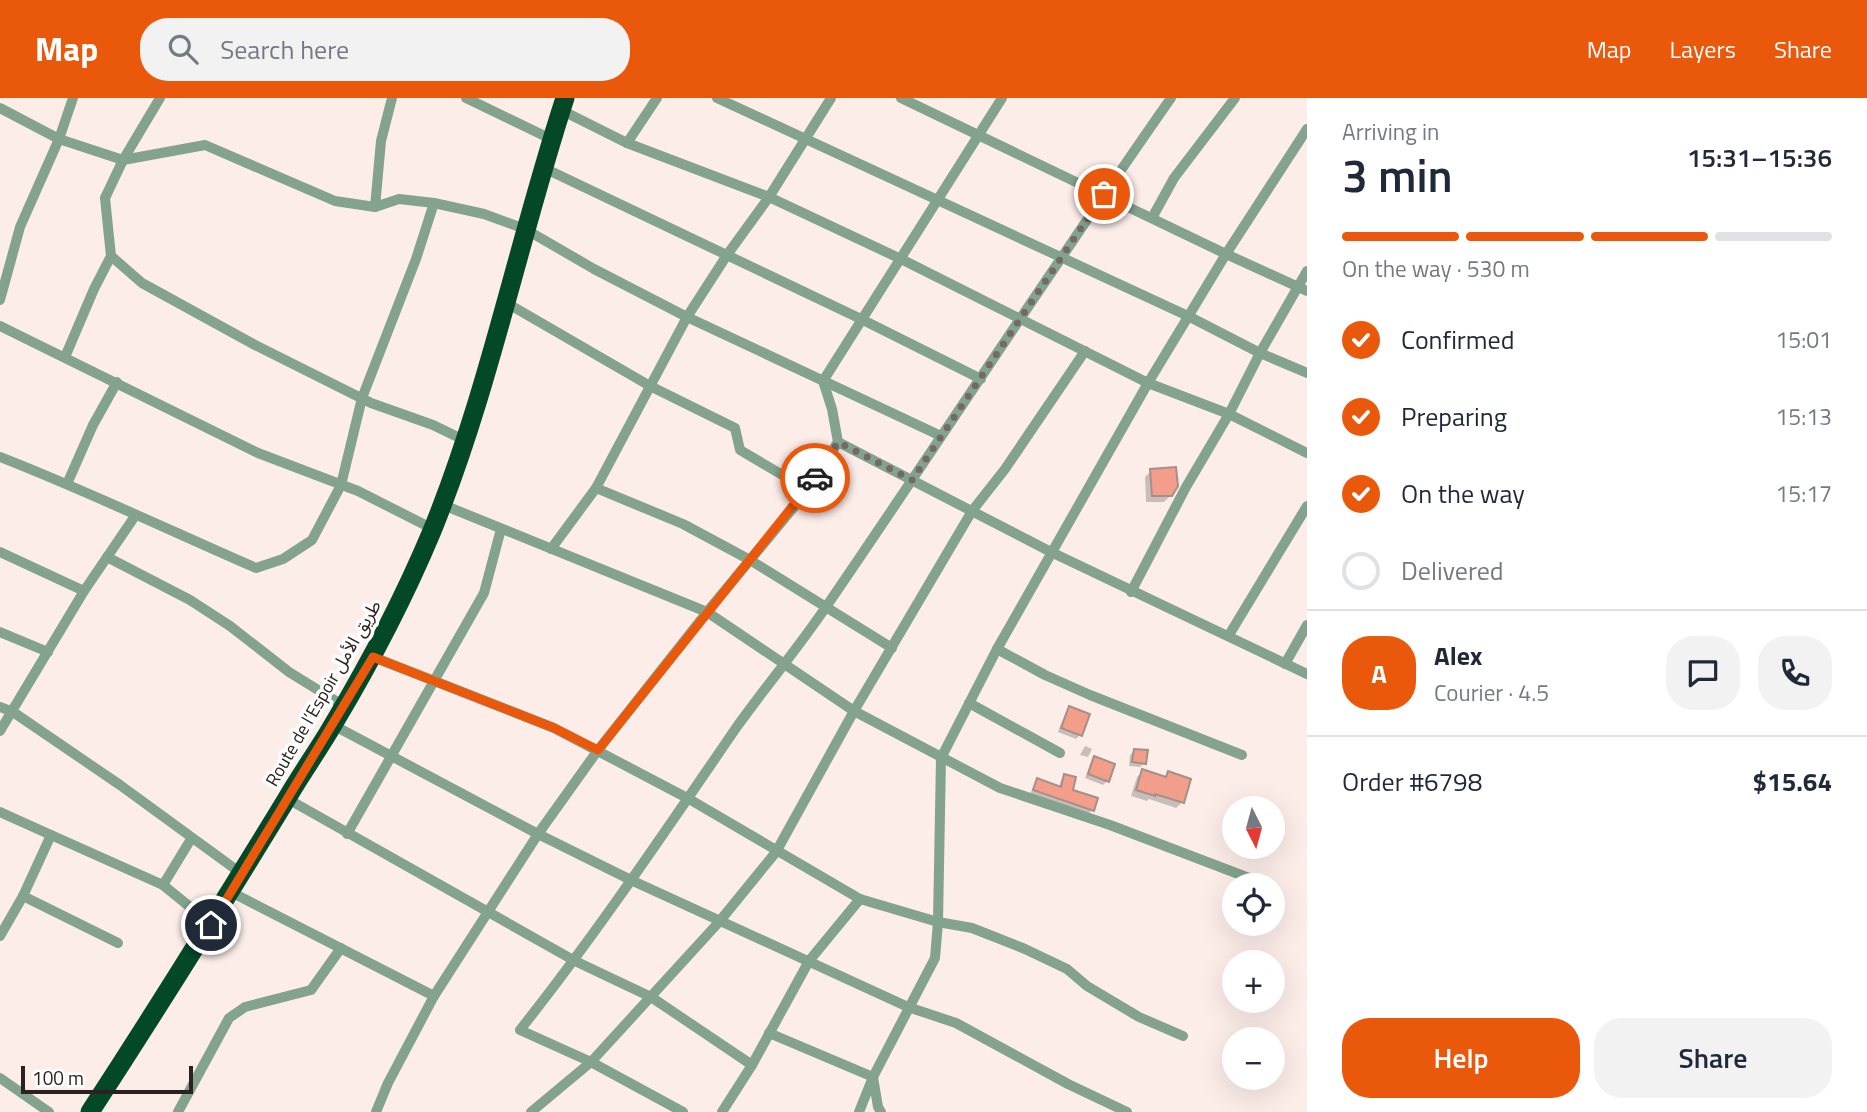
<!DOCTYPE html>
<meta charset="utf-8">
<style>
body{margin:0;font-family:"Titillium Web","Noto Sans Arabic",sans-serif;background:#f2f2f3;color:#1f2937;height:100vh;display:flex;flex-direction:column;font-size:26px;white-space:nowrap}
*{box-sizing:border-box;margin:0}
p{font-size:23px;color:#747a83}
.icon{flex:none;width:38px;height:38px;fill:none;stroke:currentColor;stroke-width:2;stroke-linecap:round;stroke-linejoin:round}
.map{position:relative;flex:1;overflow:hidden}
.sheet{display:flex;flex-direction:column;background:#fff;width:560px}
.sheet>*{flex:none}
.needle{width:46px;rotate:174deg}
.tools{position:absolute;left:1222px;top:698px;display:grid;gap:14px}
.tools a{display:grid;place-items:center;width:63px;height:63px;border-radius:50%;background:#fff;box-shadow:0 7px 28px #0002;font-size:35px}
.scale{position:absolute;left:21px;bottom:18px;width:172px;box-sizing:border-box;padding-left:7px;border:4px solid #2b2220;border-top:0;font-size:19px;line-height:24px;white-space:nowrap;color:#2b2220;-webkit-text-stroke:5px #fefefe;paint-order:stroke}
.pin{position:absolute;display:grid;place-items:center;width:60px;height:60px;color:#fff;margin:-30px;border:4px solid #fff;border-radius:50%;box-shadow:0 2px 7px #0007}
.courier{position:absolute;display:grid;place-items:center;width:70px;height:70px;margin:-35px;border:5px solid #ea580c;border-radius:50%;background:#fff;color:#222;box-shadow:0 2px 9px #0007}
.summary em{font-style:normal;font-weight:600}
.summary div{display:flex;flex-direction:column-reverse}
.summary{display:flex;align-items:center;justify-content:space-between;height:119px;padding:0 35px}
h1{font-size:46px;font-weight:600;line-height:52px}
.bar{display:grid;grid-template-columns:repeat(4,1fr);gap:10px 7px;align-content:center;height:84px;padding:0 35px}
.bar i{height:9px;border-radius:5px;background:#e0e1e3}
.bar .active{background:#ea580c}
.bar p{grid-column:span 4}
.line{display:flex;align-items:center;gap:18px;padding:0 35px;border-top:2px solid #e0e1e3}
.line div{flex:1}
.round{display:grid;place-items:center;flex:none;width:74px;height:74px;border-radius:28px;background:#f2f2f3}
ol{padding:0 35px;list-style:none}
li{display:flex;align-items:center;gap:21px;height:77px}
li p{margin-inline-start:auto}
li .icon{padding:7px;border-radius:50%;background:#ea580c;color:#fff;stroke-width:4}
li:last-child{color:#747a83}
li i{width:38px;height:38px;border:4px solid #e0e1e3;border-radius:50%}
.action{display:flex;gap:14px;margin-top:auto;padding:14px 35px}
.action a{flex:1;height:80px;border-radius:28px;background:#ea580c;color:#fff;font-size:28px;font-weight:600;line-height:80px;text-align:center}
.action a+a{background:#f2f2f3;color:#1f2937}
header{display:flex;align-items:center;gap:42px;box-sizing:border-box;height:98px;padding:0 35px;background:#ea580c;color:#fff}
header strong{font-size:33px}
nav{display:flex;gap:38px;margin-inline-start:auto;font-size:24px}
.search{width:490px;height:63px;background:#f2f2f3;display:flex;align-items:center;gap:18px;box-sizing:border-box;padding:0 24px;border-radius:28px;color:#747a83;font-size:26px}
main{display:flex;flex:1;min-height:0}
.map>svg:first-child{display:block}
.shadow{fill:#0003}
.building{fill:#f39e8a;stroke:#a58f89;stroke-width:2}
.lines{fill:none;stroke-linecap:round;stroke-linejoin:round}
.street{stroke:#83a38e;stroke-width:10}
.highway{stroke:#034928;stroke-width:19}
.done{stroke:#746966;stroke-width:7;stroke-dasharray:0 12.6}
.route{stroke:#ea580c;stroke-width:9}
.labels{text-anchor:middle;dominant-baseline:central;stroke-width:7;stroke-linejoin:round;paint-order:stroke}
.street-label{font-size:18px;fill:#2b2220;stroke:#fefefe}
</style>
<header>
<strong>Map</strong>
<div class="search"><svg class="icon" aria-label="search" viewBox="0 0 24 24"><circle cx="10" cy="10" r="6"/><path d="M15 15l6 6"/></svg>Search here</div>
<nav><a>Map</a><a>Layers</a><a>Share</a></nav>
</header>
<main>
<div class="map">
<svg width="1307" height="1014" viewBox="0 0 1307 1014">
<rect width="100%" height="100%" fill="#fcede9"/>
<g class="shadow">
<path d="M1151,373L1171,397L1164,404H1146L1145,379Z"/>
<path d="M1070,610L1080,637L1076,641L1058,634L1066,614Z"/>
<path d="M1085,648L1092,651L1088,659L1080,657Z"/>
<path d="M1135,652L1144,665L1140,669L1129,668L1130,657Z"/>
<path d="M1095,660L1107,683L1103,687L1085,680L1091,664Z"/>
<path d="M1143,673L1164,680L1169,675L1182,704L1176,710L1149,701L1147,703L1131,698L1137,679Z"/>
<path d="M1065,678L1071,694L1092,712L1088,716L1030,696L1037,682L1059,690L1061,682Z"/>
</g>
<g class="building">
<path d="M1176,369L1178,388L1172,398H1152L1150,371Z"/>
<path d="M1069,608L1090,616L1082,638L1061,630Z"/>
<path d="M1134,651L1148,652L1146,666L1132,664Z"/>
<path d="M1094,658L1115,666L1109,684L1088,676Z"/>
<path d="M1142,671L1166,679L1168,673L1191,681L1184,705L1155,696V698L1136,692Z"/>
<path d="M1064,676L1076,679L1073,692L1098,700L1094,713L1033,692L1037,680L1061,689Z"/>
</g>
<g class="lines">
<g class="street">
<path d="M160,0L123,62L105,100L111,158L142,185L255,247L371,305L433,327L466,343"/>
<path d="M466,0L553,42"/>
<path d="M717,0L1188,218L1260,255L1307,275"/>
<path d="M901,0L1226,156L1307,193"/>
<path d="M1002,0L823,283L832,311L838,344L1051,454L1307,576"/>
<path d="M0,10L59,41L123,62L205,47L335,103L375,109L399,101L434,105L484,116L525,131L594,171L687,219L941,338"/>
<path d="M561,12L627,45L769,99L901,161L1148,285L1229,316L1307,355"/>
<path d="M627,45L657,0"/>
<path d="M544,70L861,221L981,281"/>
<path d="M375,109L381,43L392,0"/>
<path d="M1152,120L1174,80L1235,0"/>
<path d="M0,202L20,129L59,41L73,0"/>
<path d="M505,204L650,288L735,330L740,352L808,392"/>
<path d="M0,228L258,355L358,393L433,431"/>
<path d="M65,259L94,191L111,158"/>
<path d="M0,359C87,393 171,433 256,470L283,461L312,442L341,387L362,300L416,161L434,105"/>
<path d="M67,386L93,327L117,284"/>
<path d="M596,390L683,426L750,462L892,550"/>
<path d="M441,406L707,514L854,613L1000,690L1110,727L1270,788"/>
<path d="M551,451L596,390L687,219L727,157L769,99L831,0"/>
<path d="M0,454L84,493"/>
<path d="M107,459L190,502L230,528L289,574L344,608"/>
<path d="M1131,494L1186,389L1229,316L1260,255L1307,173"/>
<path d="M0,534L48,554"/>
<path d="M1229,537L1307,408"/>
<path d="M997,551L1045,577L1090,597L1242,657"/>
<path d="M373,559L554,630L689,701L860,801L938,824L935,860L873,979L859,1014"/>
<path d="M1285,566L1307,527"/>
<path d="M969,605L1060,655"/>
<path d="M0,609L13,614L120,687L242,776"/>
<path d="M333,627L538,736L633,783L908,909L956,925L1068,986L1127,1014"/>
<path d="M0,633L84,493L135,418"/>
<path d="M286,700L575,863L651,899L752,967"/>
<path d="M0,714L51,737"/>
<path d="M347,736L484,495L501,431"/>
<path d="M163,787L191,741"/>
<path d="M231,794L434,898L538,736L598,652L707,514L808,392L838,344"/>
<path d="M23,798L118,845"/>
<path d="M0,838L23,798L51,737L163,787L211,826"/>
<path d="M769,935L873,979L878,1009L881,1014"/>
<path d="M1183,938L1139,919L1087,888L1067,871L1025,851L972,830L938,824L941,660L997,551L1148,285L1226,156L1307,31"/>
<path d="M0,980L49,1014"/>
<path d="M178,1014L229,920L245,909L311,892L341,850"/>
<path d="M376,1014L388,985L434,898"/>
<path d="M531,1014L591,964L719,824L776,754L854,613L972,413L1005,371L1085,253"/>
<path d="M683,1014L591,964L520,932C597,835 666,732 736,630C766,588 799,549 828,506C943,338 1054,167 1171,0"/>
<path d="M722,1014L752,967L809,863L860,801"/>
</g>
<path class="highway" d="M90,1014C157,911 222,807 286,702C301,676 319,651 334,625C371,563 404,500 432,433C489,293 518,144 565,0"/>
</g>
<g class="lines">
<path class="done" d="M815,380L838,344L912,382L1104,96"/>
<path class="route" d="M211,827L373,559L554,630L598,652L815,380"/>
</g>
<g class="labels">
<g class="street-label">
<text transform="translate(323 595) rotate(-60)">Route de l’Espoir طريق الأمل</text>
</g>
</g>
</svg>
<div class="tools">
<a><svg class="needle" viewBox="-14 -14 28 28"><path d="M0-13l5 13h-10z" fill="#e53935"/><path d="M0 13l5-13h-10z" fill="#747a83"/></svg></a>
<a><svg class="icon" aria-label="locate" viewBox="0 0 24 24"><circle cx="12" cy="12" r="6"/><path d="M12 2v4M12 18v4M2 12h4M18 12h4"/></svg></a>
<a>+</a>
<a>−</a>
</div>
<div class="scale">100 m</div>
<div class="pin" style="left:1104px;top:96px;background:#ea580c"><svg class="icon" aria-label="bag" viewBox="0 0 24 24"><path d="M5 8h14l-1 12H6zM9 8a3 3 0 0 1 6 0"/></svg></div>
<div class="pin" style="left:211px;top:827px;background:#1f2937"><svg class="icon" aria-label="home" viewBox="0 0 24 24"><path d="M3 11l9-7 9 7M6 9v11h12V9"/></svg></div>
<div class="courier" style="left:815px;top:380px"><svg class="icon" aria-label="car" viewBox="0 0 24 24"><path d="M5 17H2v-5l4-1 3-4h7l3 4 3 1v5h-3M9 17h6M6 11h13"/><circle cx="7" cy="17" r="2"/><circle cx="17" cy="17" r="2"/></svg></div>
</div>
<section class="sheet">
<div class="summary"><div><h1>3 min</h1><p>Arriving in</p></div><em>15:31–15:36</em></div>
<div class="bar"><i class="active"></i><i class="active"></i><i class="active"></i><i></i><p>On the way · 530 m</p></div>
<ol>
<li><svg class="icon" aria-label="check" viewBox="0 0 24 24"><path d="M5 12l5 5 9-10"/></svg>Confirmed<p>15:01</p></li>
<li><svg class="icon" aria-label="check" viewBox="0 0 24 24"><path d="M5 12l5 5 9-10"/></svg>Preparing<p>15:13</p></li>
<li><svg class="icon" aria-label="check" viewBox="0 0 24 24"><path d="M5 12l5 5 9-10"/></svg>On the way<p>15:17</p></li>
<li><i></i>Delivered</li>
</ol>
<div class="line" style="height:126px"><b class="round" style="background:#ea580c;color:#fff">A</b><div><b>Alex</b><p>Courier · 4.5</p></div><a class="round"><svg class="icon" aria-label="chat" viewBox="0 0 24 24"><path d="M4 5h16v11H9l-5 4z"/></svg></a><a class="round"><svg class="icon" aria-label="phone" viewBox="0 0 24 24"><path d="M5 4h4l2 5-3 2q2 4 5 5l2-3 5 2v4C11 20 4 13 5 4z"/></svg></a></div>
<div class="line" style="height:91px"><div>Order #6798</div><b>$15.64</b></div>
<div class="action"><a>Help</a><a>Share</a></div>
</section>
</main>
